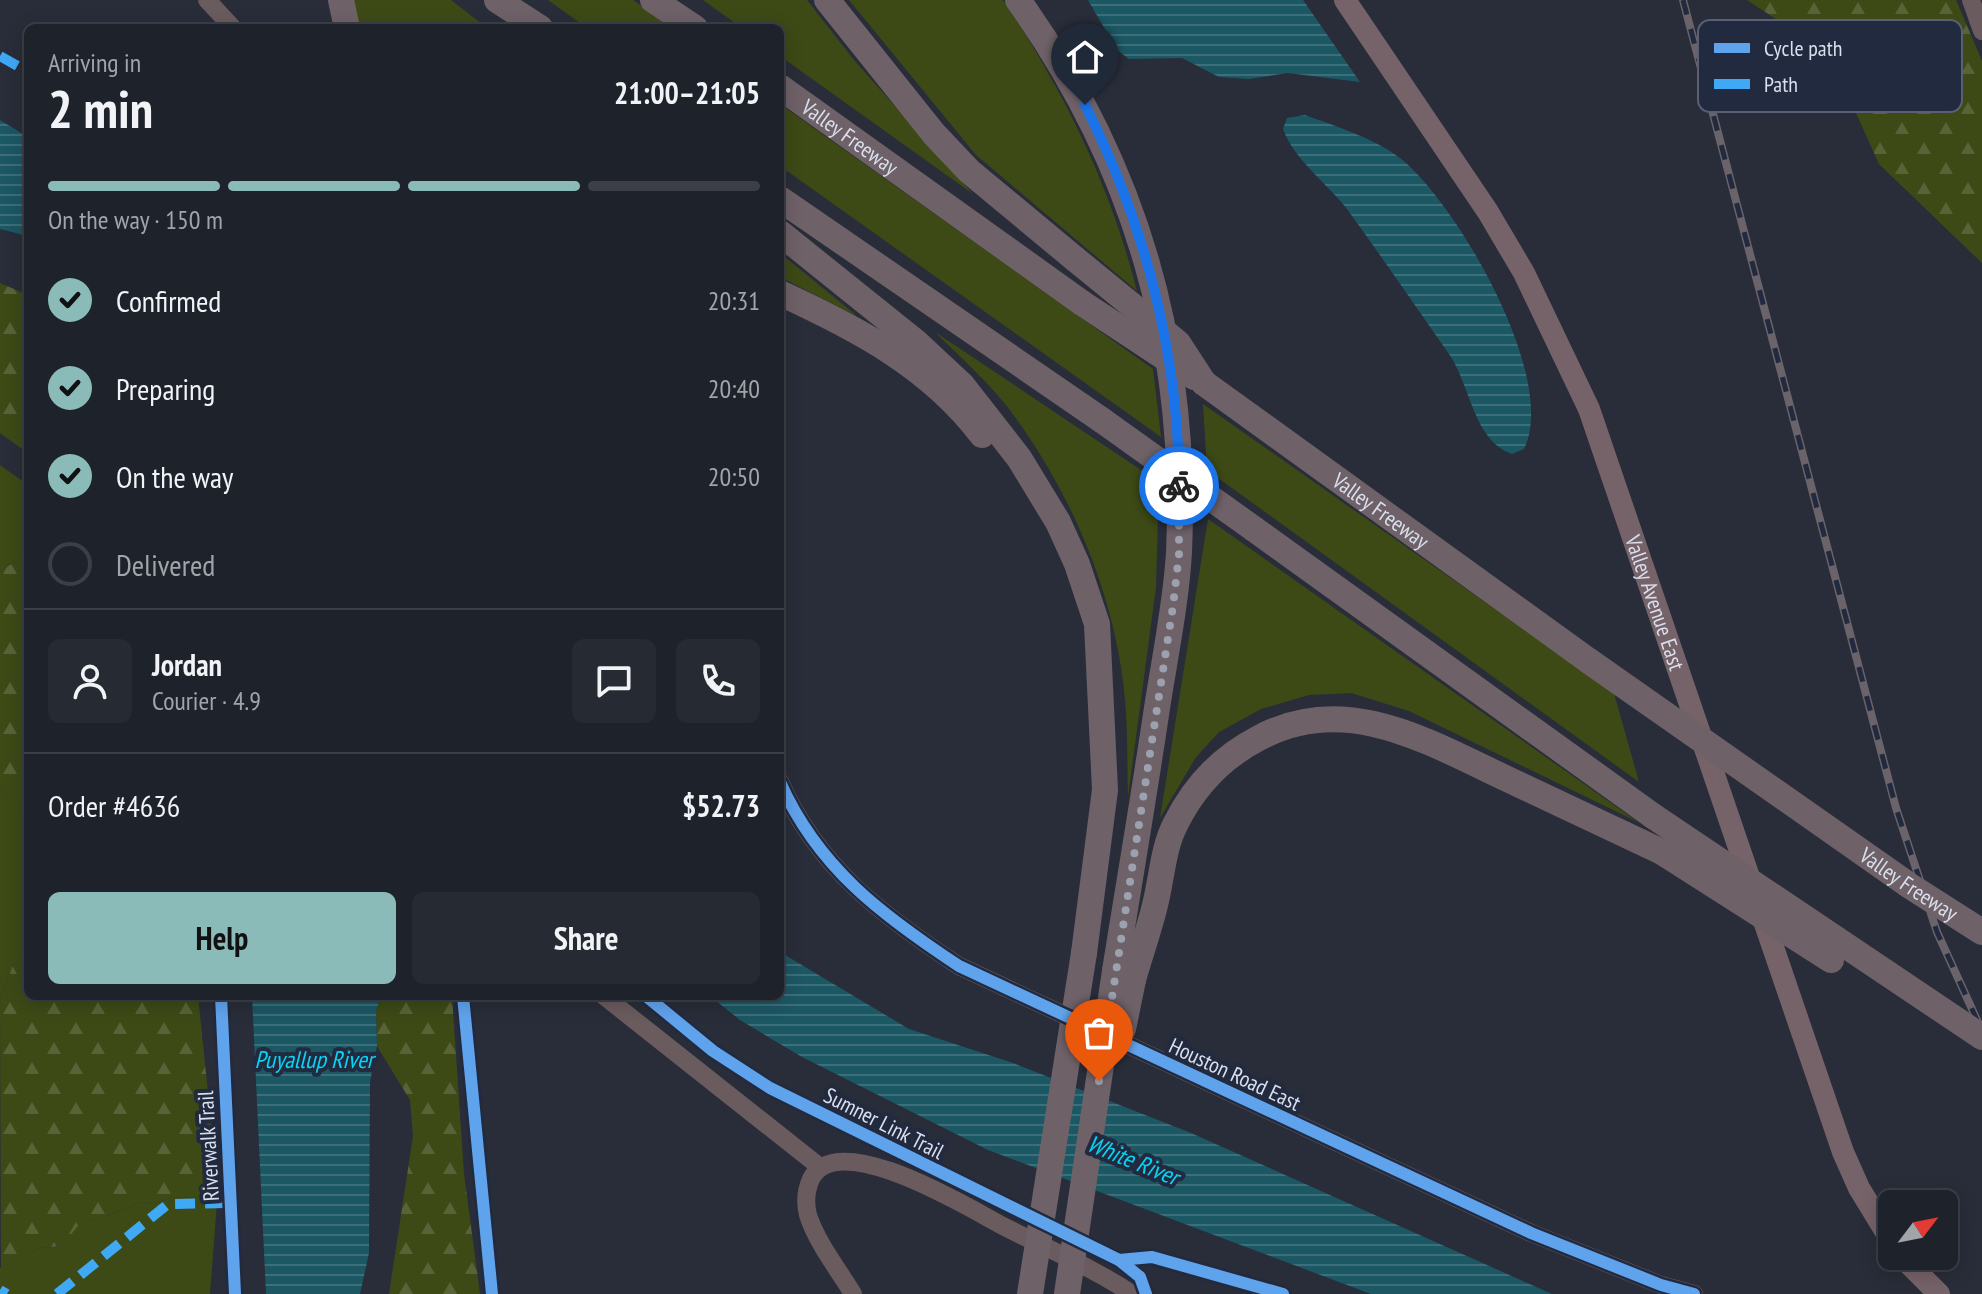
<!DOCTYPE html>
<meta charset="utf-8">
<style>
body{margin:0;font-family:"PT Sans Narrow",sans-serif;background:#262a33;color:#f1f3f6;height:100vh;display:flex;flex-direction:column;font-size:30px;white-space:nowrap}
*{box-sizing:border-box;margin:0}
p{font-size:26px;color:#a1a4a9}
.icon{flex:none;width:44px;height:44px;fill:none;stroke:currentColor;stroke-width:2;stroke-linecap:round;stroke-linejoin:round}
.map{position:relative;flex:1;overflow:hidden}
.sheet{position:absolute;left:24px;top:24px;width:760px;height:976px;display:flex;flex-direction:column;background:#1e222b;border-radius:12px;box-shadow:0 4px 20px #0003,0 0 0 2px #3c3f47}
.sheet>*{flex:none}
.needle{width:52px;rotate:58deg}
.controls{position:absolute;left:1878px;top:1190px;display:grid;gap:16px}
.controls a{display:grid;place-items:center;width:80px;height:80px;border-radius:12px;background:#1e222b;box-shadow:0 4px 20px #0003,0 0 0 2px #3c3f47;font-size:40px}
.pin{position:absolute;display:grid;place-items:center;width:68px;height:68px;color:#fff;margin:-82px -34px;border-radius:50% 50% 50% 0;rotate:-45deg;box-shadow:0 0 8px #0007}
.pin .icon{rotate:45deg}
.courier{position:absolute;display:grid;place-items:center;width:80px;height:80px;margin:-40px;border:6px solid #1a73e8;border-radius:50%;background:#fff;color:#222;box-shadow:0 2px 10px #0007}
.headline em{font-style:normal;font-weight:600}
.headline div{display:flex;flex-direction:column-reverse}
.headline{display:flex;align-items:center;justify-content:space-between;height:136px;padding:0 24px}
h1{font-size:52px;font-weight:600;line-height:60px}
.bar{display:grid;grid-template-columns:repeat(4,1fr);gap:12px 8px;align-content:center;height:96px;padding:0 24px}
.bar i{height:10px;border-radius:6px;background:#3c3f47}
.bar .active{background:#8bbbb9}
.bar p{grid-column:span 4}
.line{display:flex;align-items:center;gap:20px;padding:0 24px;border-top:2px solid #3c3f47}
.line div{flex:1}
.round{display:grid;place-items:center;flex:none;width:84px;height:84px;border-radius:12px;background:#262a33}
ol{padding:0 24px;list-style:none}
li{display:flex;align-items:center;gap:24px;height:88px}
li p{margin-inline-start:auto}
li .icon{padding:8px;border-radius:50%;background:#8bbbb9;color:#111;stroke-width:4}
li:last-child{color:#a1a4a9}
li i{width:44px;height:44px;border:4px solid #3c3f47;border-radius:50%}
.button{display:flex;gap:16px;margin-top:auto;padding:16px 24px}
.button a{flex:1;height:92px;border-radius:12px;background:#8bbbb9;color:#111;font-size:32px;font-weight:600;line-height:92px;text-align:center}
.button a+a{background:#262a33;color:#f1f3f6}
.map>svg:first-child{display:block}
.green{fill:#3d4a16}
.forest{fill:url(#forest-firs)}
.water{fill:url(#water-rules)}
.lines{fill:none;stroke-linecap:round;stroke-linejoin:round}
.minor{stroke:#6a5b5e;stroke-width:18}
.major{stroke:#766369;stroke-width:22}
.highway{stroke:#6f6168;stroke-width:26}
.rail-casing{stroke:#6a6369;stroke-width:8}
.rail{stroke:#222a3f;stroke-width:5;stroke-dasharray:15;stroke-linecap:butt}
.highway-bridge{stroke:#6f6168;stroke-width:26}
.quiet{stroke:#3fa9f5;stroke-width:10;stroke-dasharray:20 10;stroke-linecap:butt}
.cycleway-casing{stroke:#222a3f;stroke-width:17}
.cycleway{stroke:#60a3ed;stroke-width:12}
.done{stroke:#9ba1ae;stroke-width:8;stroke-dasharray:0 14.4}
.route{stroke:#1a73e8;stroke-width:10}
.labels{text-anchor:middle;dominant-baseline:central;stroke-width:8;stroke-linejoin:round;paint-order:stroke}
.street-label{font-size:22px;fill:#d9dfed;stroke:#222a3f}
.water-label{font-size:24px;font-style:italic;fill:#06d4f4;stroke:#222a3f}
.key{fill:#222a3f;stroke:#596073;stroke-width:2}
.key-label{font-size:22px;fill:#d9dfed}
</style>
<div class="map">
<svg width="1982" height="1294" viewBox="0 0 1982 1294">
<defs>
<pattern id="forest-firs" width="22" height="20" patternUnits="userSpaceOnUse" patternTransform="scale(2)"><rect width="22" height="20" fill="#3d4a16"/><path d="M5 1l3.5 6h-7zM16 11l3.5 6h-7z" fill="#586438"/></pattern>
<pattern id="water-rules" width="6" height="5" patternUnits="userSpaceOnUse" patternTransform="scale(2)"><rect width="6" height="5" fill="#1c5764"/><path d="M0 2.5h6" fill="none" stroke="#3c6f7a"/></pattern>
</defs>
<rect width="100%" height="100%" fill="#282d39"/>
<g class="green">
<path d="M351,0H451L487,28H359Z"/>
<path d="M548,0H633L672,28H587Z"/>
<path d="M703,0H807L854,60L973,194L780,56V28H742Z"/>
<path d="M849,0H1003C1064,91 1110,185 1137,291L976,155Z"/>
<path d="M780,104L1153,369L1161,437L780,166Z"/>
<path d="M780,253L857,316L780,277Z"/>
<path d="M935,332L1159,482L1156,587L1128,797C1127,765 1128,731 1125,699C1116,599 1074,498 1015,417C993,386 962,359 935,332Z"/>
<path d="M1203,404L1614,693L1639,782L1207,470Z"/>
<path d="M0,465L28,485V554L0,571Z"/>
<path d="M1208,519L1638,822L1409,711L1351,693L1309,695L1261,709L1219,732L1196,757L1160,818Z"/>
<path d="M0,786L28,817V948L12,967L0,1001Z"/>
<path d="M218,1190L210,1294H0V1268L40,1248L62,1246L80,1222L99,1219L141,1202L154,1204L170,1198L205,1197Z"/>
</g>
<g class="forest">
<path d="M1747,0H1956L1982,61V263L1879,164L1830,55Z"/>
<path d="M0,283L28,295V453L0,433Z"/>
<path d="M28,554V817L0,786V571Z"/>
<path d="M28,948V996H198L218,1190L205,1197L170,1198L154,1204L141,1202L99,1219L81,1222L62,1246L40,1248L1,1268L0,1001L12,967Z"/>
<path d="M381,996H452L464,1174L480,1294H389L413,1136L410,1100L377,1046L376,1011Z"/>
</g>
<g class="water">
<path d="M1088,0H1303L1360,82L1288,73L1249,79L1219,77L1182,58L1129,59L1117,50Z"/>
<path d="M1305,115C1337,127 1372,137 1400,158C1456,202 1559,378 1524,449L1512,454C1473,440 1471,386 1449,354C1415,306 1382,257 1347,209C1326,182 1295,161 1283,129L1287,118Z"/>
<path d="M0,120L28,137V236L0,229Z"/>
<path d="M780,952L909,1029L1013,1063L1191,1133L1552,1294H1371L988,1150L802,1057L740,1020L710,996H780Z"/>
<path d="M252,996H381L376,1011L377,1046L370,1082L369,1253L360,1294H266Z"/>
</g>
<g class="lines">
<g class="minor">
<path d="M207,0L233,28"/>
<path d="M1971,0L1982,31"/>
<path d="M780,782C818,868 883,916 959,966L1531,1233L1661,1285L1694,1294"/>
<path d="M604,996L820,1167"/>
<path d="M853,1294C838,1269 817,1243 808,1215C805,1203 806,1190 811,1179C837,1127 967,1207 1003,1226C1045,1248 1092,1267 1132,1294"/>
</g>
<g class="major">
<path id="s1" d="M1345,0L1488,212L1524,273L1589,409L1843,1152L1859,1188L1892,1242"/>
<path d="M1901,1256L1939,1294"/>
</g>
<g class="highway">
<path d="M341,0L347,28"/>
<path d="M497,0L540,28"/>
<path d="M653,0L695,28"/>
<path d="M827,0L934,134L969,171L1075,259"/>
<path d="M1018,0C1137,167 1188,347 1179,552C1176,604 1165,656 1157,708C1144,796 1129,883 1115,971"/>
<path id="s2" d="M780,87L1082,303"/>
<path d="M780,199L1103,421"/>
<path d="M780,233L917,343L962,385L1019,458L1058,522L1077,564L1097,624L1105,790L1084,953"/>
<path d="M780,293C856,328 930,366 982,435"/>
<path id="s3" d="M1204,383L1589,661"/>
<path d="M1254,529L1653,816"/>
<path d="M1133,980C1140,955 1149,930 1155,905C1162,878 1163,847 1176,823C1195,785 1222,757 1259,738C1344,692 1425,740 1503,777C1556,802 1609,827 1662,852"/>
</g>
<defs>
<path id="rail" d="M1683,0L1896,808L1937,932L1982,1031"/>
</defs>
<use href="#rail" class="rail-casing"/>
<use href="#rail" class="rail"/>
<g class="highway-bridge">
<path d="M1075,259L1178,343L1204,383"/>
<path d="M1082,303L1194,377"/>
<path d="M1103,421L1254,529"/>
<path id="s4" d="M1589,661L1910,886L1982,932"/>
<path d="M1653,816L1982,1037"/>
<path d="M1662,852L1831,960"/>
<path d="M1123,1029L1133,980"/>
<path d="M1030,1294L1084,953"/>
<path d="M1067,1294L1115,971"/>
</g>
<g class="quiet">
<path d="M0,56L28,72"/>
<path d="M0,1290L7,1294"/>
<path d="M57,1294L168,1204L231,1203"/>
</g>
<defs>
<g id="cycleway">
<path d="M780,782C818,868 883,916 959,966L1531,1233L1661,1285L1694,1294"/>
<path d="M221,996L235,1294"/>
<path d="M463,996L492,1294"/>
<path d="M646,996L713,1051L770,1088L1119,1260L1140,1277L1146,1294"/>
<path d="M1119,1260L1152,1257L1283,1294"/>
</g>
</defs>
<use href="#cycleway" class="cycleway-casing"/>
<use href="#cycleway" class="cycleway"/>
</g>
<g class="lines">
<path class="done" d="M1099,1081L1173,606L1179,554V486"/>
<path class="route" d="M1085,105C1145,224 1179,354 1179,486"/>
</g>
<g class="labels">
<g class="street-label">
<text stroke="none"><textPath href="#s2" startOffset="86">Valley Freeway</textPath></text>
<text stroke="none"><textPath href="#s3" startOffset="218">Valley Freeway</textPath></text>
<text stroke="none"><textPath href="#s1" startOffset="682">Valley Avenue East</textPath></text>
<text stroke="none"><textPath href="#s4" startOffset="390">Valley Freeway</textPath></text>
<text transform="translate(1235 1074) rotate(25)">Houston Road East</text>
<text transform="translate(884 1123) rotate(27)">Sumner Link Trail</text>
<text transform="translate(208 1146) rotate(-93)">Riverwalk Trail</text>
</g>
<g class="water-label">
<text x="314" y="1059">Puyallup River</text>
<text transform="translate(1133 1160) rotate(22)">White River</text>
</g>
</g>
<rect x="1698" y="20" width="264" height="92" rx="12" class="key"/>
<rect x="1714" y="43" width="36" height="10" fill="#60a3ed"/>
<rect x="1714" y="79" width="36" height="10" fill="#3fa9f5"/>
<g class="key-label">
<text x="1764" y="56">Cycle path</text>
<text x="1764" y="92">Path</text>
</g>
</svg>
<div class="controls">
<a><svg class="needle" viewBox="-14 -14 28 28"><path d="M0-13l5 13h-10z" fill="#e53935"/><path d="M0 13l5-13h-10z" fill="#a1a4a9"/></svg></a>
</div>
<div class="pin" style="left:1099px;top:1081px;background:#ea580c"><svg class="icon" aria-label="bag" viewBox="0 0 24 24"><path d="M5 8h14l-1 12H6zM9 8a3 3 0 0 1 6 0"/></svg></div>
<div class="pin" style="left:1085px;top:105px;background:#1f2937"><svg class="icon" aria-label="home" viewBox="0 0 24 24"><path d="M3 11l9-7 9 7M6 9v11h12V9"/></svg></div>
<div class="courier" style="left:1179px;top:486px"><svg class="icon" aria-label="bike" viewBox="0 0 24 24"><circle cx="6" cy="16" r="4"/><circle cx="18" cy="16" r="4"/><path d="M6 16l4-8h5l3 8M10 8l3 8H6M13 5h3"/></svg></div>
<section class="sheet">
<div class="headline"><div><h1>2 min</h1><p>Arriving in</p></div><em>21:00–21:05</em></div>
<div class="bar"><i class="active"></i><i class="active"></i><i class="active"></i><i></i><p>On the way · 150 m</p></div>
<ol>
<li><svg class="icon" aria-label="check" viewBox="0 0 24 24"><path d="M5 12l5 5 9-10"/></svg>Confirmed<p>20:31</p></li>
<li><svg class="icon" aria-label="check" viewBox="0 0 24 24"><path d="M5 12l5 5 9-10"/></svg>Preparing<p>20:40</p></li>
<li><svg class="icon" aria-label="check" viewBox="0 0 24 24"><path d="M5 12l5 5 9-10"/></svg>On the way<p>20:50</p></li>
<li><i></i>Delivered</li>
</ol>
<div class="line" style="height:144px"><a class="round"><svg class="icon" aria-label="person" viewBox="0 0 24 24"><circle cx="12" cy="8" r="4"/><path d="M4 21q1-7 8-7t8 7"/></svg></a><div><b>Jordan</b><p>Courier · 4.9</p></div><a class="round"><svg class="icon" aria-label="chat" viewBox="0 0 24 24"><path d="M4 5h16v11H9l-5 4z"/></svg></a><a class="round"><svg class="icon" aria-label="phone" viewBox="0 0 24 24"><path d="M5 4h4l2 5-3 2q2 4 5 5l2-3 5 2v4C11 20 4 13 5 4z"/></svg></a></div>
<div class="line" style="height:104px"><div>Order #4636</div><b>$52.73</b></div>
<div class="button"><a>Help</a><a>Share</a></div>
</section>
</div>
